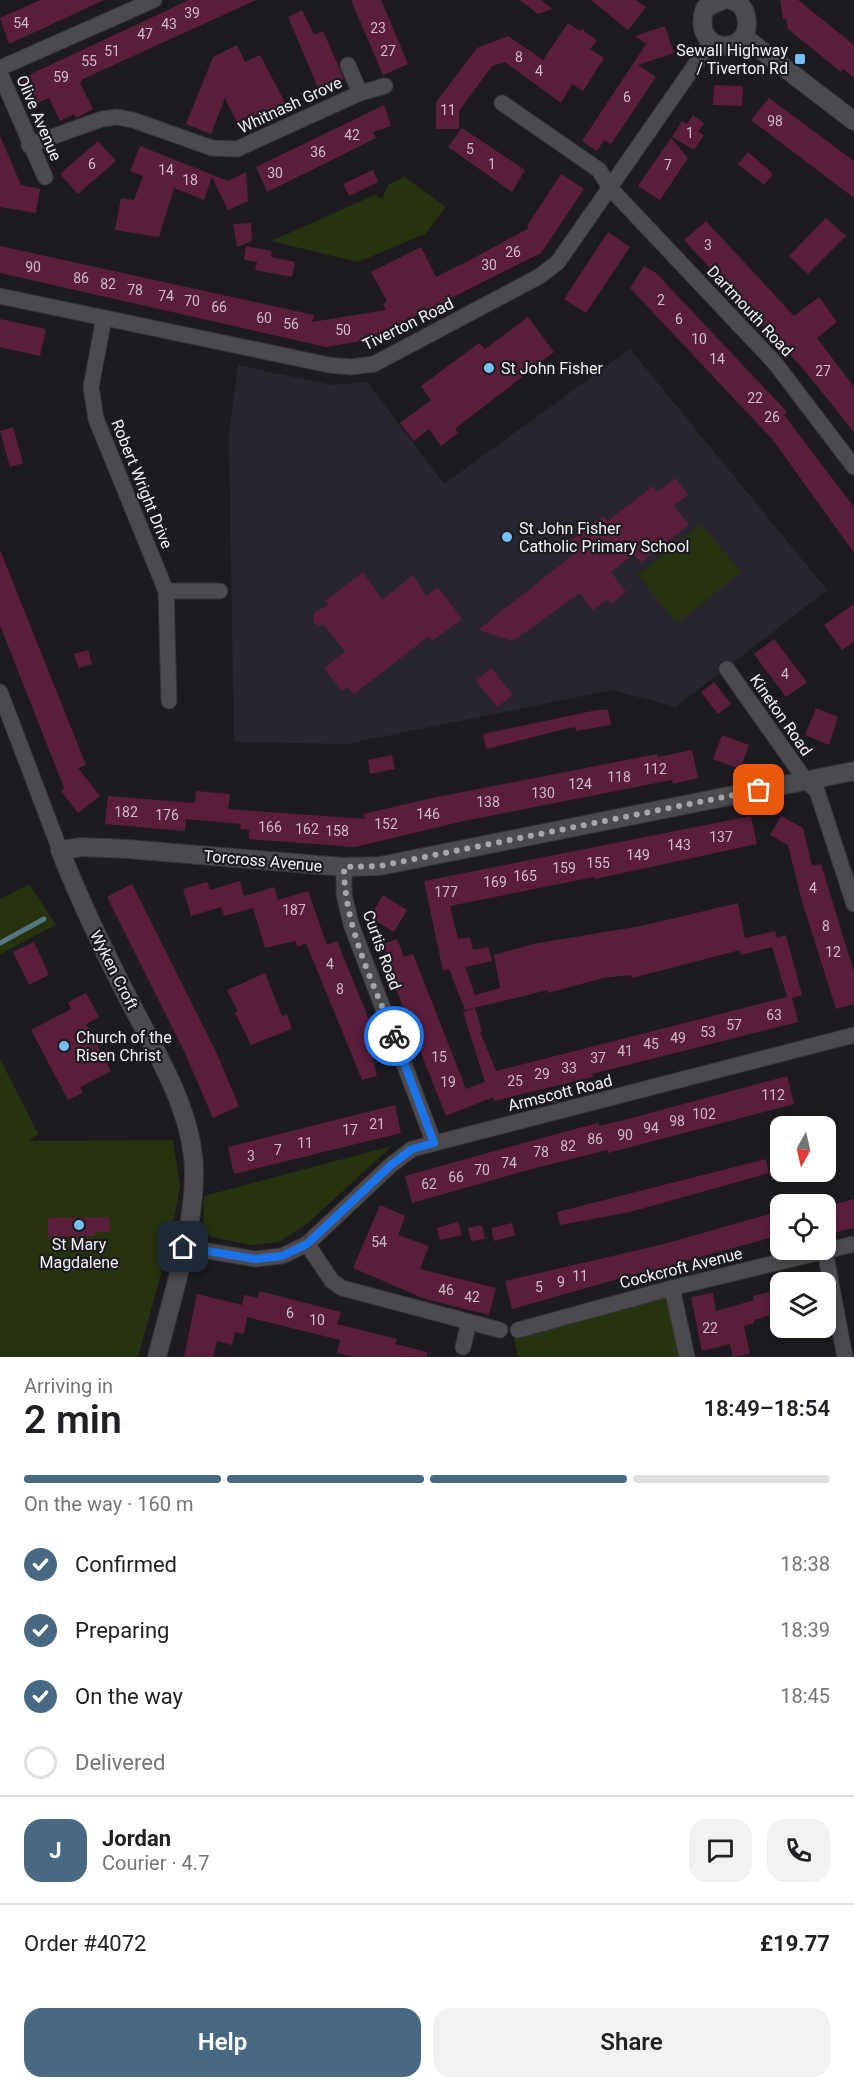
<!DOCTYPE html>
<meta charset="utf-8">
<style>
body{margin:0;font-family:Roboto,sans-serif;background:#f2f2f2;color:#202124;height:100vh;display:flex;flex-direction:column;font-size:22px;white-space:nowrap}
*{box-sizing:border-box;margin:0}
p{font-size:20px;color:#757577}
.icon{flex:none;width:33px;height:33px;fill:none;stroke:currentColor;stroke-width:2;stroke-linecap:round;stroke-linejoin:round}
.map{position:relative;height:1357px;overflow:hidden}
.drawer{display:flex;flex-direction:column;background:#fff;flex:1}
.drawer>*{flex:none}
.needle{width:39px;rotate:188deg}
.controls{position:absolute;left:770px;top:1116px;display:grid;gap:12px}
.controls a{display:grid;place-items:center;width:66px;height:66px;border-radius:12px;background:#fff;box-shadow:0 3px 9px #0003;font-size:30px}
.pin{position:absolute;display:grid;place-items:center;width:51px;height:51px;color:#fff;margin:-26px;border-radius:12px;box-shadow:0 3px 9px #0006}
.courier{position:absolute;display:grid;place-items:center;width:60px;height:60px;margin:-30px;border:4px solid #1a73e8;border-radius:50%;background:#fff;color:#222;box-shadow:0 2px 8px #0007}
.head em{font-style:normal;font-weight:600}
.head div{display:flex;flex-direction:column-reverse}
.head{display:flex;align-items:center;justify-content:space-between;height:102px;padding:0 24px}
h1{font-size:39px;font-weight:600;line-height:45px}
.bar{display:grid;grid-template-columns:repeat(4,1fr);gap:9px 6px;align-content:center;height:72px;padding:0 24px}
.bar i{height:8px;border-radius:4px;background:#e0e0e0}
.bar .current{background:#476983}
.bar p{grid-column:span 4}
.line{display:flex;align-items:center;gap:15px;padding:0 24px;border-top:2px solid #e0e0e0}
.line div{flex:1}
.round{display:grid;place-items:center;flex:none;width:63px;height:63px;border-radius:18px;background:#f2f2f2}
ol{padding:0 24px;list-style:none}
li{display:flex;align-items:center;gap:18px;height:66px}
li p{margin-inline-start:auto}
li .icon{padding:6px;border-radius:50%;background:#476983;color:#fff;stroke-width:4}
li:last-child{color:#757577}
li i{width:33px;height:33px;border:3px solid #e0e0e0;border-radius:50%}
.primary-button{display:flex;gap:12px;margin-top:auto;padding:12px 24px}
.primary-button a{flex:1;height:69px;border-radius:18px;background:#476983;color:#fff;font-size:24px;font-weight:600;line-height:69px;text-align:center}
.primary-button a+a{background:#f2f2f2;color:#202124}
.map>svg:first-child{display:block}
.built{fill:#29252f}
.green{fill:#27330e}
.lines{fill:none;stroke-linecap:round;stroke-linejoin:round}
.stream{stroke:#577684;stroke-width:5}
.building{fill:#5a1e3b}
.minor-casing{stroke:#363539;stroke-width:17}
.tertiary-casing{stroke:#363539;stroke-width:20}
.minor{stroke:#4c4a4f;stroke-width:15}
.tertiary{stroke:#4c4a4f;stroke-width:18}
.done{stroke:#a7a6aa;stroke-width:6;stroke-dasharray:0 10.8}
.route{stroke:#1a73e8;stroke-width:8}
.poi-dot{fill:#76c0f7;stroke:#1d1b20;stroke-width:2}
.labels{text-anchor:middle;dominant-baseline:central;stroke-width:4.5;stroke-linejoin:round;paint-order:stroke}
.number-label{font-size:14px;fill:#ccbcc6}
.poi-label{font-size:16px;fill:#f2f1f5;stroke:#1d1b20;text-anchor:start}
.street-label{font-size:16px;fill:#f2f1f5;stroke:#1d1b20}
</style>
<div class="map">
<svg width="854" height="1357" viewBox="0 0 854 1357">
<rect width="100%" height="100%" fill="#1d1b20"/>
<path class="built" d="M630,349L827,590L676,707L612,690L347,744L234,742L229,435L238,365L332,385L367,382L444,484Z"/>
<g class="green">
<path d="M404,177L446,207L425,234L358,262L271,241L375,195L382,199L389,184Z"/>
<path d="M701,524L741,572L677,624L638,575Z"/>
<path d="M29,884L56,925L0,954V899Z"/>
<path d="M0,1059L38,1134L29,1141L173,1140L180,1186L170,1241L138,1357H0Z"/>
<path d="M392,1146L308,1223L279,1242L251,1245L212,1237L203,1231L204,1196Z"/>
<path d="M670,1293L683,1357H518L513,1335Z"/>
</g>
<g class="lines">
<path class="stream" d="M0,943L44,919"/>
</g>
<g class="building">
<path d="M40,0H104L9,44L0,18Z"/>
<path d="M189,0H256L83,79L80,83L93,109L76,118L74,114L60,121L49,98L29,107L16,81Z"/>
<path d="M351,0H381L408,64L383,75Z"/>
<path d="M520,0H541L552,9L538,14Z"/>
<path d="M591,0H636L646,7L628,30Z"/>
<path d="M780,0H798L854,45V78L843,69L841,72L788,29L786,19H783Z"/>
<path d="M302,10L314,35L323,31L344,79L319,90L288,17Z"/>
<path d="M568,23L580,31L582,29L597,41L590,49L604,58L583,91L572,84L561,103L505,62L492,66L459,111V129H436V102L477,48L508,36L543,60Z"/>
<path d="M665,26L674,53L638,65L656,77L611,144L604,140L597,151L582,141L646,44L635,36Z"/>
<path d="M237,45L245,62L260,55L288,108L241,131L225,98L211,134L186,124L213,57Z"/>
<path d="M714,85L743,86L742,106L713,105Z"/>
<path d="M769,98L854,161V198L751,120Z"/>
<path d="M384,105L391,126L373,132L376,138L267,192L256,167Z"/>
<path d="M693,115L704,123L698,132L704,135L694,150L672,137L682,121L687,124Z"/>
<path d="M462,128L525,170L512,192L448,147Z"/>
<path d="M0,136L21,185L40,189L36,213L0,207Z"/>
<path d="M671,138L688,158L660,200L638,186Z"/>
<path d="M98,141L116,161L78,194L60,174Z"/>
<path d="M140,146L228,181L246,172L248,201L228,210L212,177L204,200L174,188L159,237L115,230L121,198L134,200L143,176L130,171Z"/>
<path d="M748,152L773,174L764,185L738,164Z"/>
<path d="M373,170L378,182L349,196L343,184Z"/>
<path d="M561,174L584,189L541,253L378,335L379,338L326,347L0,273V246L314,315L312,322L386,310L383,304L387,301L371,272L421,247L436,277L461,264L459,266L529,228L527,226Z"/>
<path d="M826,218L846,236L808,274L789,256Z"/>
<path d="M706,221L794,316L819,297L837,322L817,338L854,387V432L805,371L684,240Z"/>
<path d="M251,223L252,241L237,247L233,224Z"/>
<path d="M608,232L630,247L586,313L564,299Z"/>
<path d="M246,246L272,251L271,257L295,262L292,277L255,270L257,262L244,260Z"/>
<path d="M644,266L656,273L787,412L784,415L854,507V553L773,440L630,288Z"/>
<path d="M528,317L554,352L455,429L458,433L441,446L429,429L414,441L400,423L431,400L421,386L479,343L485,349Z"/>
<path d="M0,319L46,329L40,356L0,347Z"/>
<path d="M13,427L23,463L10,467L0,431Z"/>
<path d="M675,478L688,495L674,505L689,525L641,562L634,554L611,572L626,592L611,604L607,599L593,610L580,593L513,641L478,630L575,553L567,543L603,516L608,521L653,486L657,492Z"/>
<path d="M0,550L86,765L78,768L100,796L78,813L61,791L64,788L0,625Z"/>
<path d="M363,572L382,600L413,575L426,596L438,587L462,619L432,641L429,636L354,694L348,687L342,691L324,668L345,652L325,626L317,625L313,621L314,613L328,605L325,601Z"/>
<path d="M854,604V642L842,650L824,625Z"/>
<path d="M774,639L807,682L786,697L754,654Z"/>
<path d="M88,650L92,664L79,668L74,654Z"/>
<path d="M491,668L513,695L497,707L476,681Z"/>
<path d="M714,682L731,704L718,714L701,692Z"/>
<path d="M816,708L838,717L829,745L805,735Z"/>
<path d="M597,710H608L611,725L576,731L575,727L561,730L486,749L483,734Z"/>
<path d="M722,735L749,745L740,769L713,759Z"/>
<path d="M692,750L698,778L673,784L672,780L464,821L355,847L249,839V830L240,829L241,824L207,821L186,819L185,831L105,824L108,796L195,803L196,791L230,794L228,809L365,819L363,814L432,798L657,754L658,757Z"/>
<path d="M392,755L395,769L370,774L368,760Z"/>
<path d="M751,816L757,844L595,879L594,877L450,906L458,939L470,937L473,950L488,947L492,961L465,967L475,995L500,988L494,955L533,944L641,926L738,903L745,938L775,931L777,938L786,935L802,995L792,998L798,1022L592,1074L593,1077L494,1101L493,1097L446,1116L386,964L390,963L383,944L397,939L404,957L413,954L466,1089L485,1082L463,1012L475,1008L482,1031L480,1032L496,1071L787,997L772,947L741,955L740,950L632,978L631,975L603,978L548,993V990L465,1010L449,969L443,971L424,881Z"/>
<path d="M781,816L803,828L812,866L821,864L854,972V1004L836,1009L801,898L788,845L770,835Z"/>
<path d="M240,881L244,896L274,887L278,900L308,891L327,945L337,941L379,1044L370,1047L377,1076L362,1080L306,943L298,947L295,941L265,948L253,908L224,916L221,907L191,916L183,889L207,882L210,890Z"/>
<path d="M132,884L216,1052L239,1106L213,1118L184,1051L107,897Z"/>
<path d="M383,895L407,910L394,932L370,917Z"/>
<path d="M34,942L49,975L29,985L13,952Z"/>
<path d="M265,973L282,1016L287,1014L292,1029L251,1045L235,1013L238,1012L227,990Z"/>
<path d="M86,993L99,1017L86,1024L111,1071L80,1087L83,1093L68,1100L31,1030L71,1009L68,1002Z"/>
<path d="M787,1076L794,1104L608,1153L607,1150L532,1169L412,1203L405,1176L538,1139L598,1123L599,1126L628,1119Z"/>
<path d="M395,1105L401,1133L234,1174L228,1147Z"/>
<path d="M766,1159L769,1173L630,1212L560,1225L557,1212Z"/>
<path d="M854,1199V1228L825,1235V1207Z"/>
<path d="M380,1205L405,1216L398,1235L429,1246L420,1269L496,1288L489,1315L425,1299L353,1268Z"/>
<path d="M780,1211V1235L671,1265L672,1270L647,1276L646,1271L512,1309L505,1281L664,1244Z"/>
<path d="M109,1217L110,1232H95V1236L48,1237V1218Z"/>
<path d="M458,1222L462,1235L440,1240L437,1228Z"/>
<path d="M512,1223L515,1235L494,1241L491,1228Z"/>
<path d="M482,1225L485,1239L471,1241L468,1228Z"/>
<path d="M780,1289V1312L754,1320V1323L744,1326L750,1354L733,1357L730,1344L702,1351L691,1297L713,1293L716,1311L754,1300L753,1296Z"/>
<path d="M259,1291L341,1312L337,1324L397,1339L395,1344L427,1352V1357H354L337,1353L340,1340L247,1317L244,1334L235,1332L232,1345L217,1341L213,1357H184L197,1294L242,1305L244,1295L258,1298Z"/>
</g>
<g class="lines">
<defs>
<g id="minor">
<path d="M348,65L360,93"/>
<path d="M0,68L154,0"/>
<path d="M0,73L45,177"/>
<path d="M502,103L599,170L610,188L775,363L854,467"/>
<path d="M29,145L102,119L117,117L133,120L212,148L237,149L360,93L385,86"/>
<path d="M0,296L329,365L351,367L374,364L540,276L558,262L711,42"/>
<path d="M104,318L91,387L96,419L166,591L169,701"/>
<path d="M166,591H220"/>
<path d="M727,669L806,781L817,791L854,904"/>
<path d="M0,692L60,850"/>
<path d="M344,867V894L351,924L434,1143"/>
<path d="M307,1244L332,1281L342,1288L500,1330"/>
<path d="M184,1247L256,1259L282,1256L307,1244L391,1165L412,1149L854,1035"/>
<path d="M825,1251L845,1357"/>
<path d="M672,1288L687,1357"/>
<path d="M518,1330L672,1288L854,1244"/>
<path d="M463,1347L469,1322"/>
</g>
<g id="tertiary">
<path d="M723,0L705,8C689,56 755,58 746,16C744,7 739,2 730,0"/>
<path d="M744,37L854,121"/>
<path d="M157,1357C171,1301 195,1227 194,1171C193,1110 155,1051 128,998C103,949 80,901 60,850L83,847L127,849L344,867L380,866L854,771"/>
</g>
</defs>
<use href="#minor" class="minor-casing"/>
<use href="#tertiary" class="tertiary-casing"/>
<use href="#minor" class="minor"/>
<use href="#tertiary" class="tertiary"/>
</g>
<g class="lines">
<path class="done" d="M394,1036C373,982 344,926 344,867L380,866L759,790"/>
<path class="route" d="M183,1247L256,1259L282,1256L307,1244L391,1165L412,1149L434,1143L394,1036"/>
</g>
<g class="poi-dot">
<rect x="794" y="53" width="12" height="12" rx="3"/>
<circle cx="489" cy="368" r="6"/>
<circle cx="507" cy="537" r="6"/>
<circle cx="64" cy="1046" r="6"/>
<circle cx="79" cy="1225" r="6"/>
</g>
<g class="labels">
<g class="number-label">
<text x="192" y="13">39</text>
<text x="21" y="23">54</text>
<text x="169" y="24">43</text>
<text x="378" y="28">23</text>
<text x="145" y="34">47</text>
<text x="112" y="51">51</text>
<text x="388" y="51">27</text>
<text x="519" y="57">8</text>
<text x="89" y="61">55</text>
<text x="539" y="71">4</text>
<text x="61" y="77">59</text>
<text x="627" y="97">6</text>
<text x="448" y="110">11</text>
<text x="775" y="121">98</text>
<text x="690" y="133">1</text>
<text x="352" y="135">42</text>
<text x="470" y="149">5</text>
<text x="318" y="152">36</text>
<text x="92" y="164">6</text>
<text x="492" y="164">1</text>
<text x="668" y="165">7</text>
<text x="166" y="170">14</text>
<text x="275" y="173">30</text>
<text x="190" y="180">18</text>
<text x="708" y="245">3</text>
<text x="513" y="252">26</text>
<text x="489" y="265">30</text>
<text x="33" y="267">90</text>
<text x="81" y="278">86</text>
<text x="108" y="284">82</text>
<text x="135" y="290">78</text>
<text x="166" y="296">74</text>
<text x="661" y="300">2</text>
<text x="192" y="301">70</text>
<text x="219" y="307">66</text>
<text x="264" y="318">60</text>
<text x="679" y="319">6</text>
<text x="291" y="324">56</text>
<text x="343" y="330">50</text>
<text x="699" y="339">10</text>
<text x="717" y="359">14</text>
<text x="823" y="371">27</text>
<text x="755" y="398">22</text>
<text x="772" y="417">26</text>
<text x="785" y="674">4</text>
<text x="655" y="769">112</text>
<text x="619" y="777">118</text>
<text x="580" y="784">124</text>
<text x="543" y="793">130</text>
<text x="488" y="802">138</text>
<text x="126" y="812">182</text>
<text x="428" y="814">146</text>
<text x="167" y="815">176</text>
<text x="386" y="824">152</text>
<text x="270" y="827">166</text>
<text x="307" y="829">162</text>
<text x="337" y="831">158</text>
<text x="721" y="837">137</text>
<text x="679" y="845">143</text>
<text x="638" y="855">149</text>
<text x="598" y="863">155</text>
<text x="564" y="868">159</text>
<text x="525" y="876">165</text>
<text x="495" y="882">169</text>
<text x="813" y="888">4</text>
<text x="446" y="892">177</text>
<text x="294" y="910">187</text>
<text x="826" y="926">8</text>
<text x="833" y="952">12</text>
<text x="330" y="964">4</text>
<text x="340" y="989">8</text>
<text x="774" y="1015">63</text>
<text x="734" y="1025">57</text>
<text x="708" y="1032">53</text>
<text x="678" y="1038">49</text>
<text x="651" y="1044">45</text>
<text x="625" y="1051">41</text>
<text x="439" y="1057">15</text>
<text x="598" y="1058">37</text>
<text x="569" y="1068">33</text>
<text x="542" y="1074">29</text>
<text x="515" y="1081">25</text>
<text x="448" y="1082">19</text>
<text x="773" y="1095">112</text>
<text x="704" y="1114">102</text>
<text x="677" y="1121">98</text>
<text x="377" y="1124">21</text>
<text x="651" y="1128">94</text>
<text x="350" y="1130">17</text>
<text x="625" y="1135">90</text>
<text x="595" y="1139">86</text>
<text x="305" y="1143">11</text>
<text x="568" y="1146">82</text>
<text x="278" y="1150">7</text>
<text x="541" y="1152">78</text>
<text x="251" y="1156">3</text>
<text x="509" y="1163">74</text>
<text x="482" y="1170">70</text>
<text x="456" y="1177">66</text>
<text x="429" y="1184">62</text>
<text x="379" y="1242">54</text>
<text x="580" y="1276">11</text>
<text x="561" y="1282">9</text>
<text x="539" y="1287">5</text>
<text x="446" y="1290">46</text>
<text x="472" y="1297">42</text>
<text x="290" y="1313">6</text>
<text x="317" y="1320">10</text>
<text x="710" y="1328">22</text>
</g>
<g class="poi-label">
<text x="788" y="50" text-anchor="end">Sewall Highway<tspan x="788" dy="18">/ Tiverton Rd</tspan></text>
<text x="501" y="368">St John Fisher</text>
<text x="519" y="528">St John Fisher<tspan x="519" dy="18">Catholic Primary School</tspan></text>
<text x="76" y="1037">Church of the<tspan x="76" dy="18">Risen Christ</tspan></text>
<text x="79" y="1244" text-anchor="middle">St Mary<tspan x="79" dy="18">Magdalene</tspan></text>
</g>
<g class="street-label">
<text transform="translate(290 105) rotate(-25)">Whitnash Grove</text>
<text transform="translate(39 118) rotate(67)">Olive Avenue</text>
<text transform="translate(750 311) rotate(47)">Dartmouth Road</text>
<text transform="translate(408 324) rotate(-26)">Tiverton Road</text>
<text transform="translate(142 484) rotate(68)">Robert Wright Drive</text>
<text transform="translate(781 715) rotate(55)">Kineton Road</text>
<text transform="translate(263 861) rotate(5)">Torcross Avenue</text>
<text transform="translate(382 950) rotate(70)">Curtis Road</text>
<text transform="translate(114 970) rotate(63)">Wyken Croft</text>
<text transform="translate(560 1093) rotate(-14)">Armscott Road</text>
<text transform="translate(681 1268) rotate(-14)">Cockcroft Avenue</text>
</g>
</g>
</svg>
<div class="controls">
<a><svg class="needle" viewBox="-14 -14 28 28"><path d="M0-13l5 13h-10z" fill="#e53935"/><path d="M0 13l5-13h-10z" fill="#757577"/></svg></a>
<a><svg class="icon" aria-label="locate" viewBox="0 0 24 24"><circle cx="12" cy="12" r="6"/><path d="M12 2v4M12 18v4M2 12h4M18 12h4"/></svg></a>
<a><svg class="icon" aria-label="layers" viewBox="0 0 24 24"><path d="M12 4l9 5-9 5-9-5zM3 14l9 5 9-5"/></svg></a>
</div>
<div class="pin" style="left:759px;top:790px;background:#ea580c"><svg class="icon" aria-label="bag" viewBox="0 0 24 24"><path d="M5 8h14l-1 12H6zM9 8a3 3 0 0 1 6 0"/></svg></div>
<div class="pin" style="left:183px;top:1247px;background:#1f2937"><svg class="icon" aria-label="home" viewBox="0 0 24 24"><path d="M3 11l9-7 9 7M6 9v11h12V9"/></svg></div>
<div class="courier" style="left:394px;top:1036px"><svg class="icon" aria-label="bike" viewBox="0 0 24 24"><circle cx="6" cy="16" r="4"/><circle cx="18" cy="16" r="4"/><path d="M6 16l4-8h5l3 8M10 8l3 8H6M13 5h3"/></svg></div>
</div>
<section class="drawer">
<div class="head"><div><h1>2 min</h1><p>Arriving in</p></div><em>18:49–18:54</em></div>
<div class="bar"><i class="current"></i><i class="current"></i><i class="current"></i><i></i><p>On the way · 160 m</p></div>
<ol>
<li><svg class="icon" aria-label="check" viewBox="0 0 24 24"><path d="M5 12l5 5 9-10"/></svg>Confirmed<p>18:38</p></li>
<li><svg class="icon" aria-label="check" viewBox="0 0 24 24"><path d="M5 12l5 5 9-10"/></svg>Preparing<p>18:39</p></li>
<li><svg class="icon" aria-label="check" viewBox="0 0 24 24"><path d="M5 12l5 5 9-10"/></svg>On the way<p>18:45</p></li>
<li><i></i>Delivered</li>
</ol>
<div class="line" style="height:108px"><b class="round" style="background:#476983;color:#fff">J</b><div><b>Jordan</b><p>Courier · 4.7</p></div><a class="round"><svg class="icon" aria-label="chat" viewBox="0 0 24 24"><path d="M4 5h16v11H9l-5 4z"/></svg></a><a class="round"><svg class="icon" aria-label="phone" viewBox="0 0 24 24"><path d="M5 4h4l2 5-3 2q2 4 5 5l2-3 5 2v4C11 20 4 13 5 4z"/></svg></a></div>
<div class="line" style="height:78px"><div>Order #4072</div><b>£19.77</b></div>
<div class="primary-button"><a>Help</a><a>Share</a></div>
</section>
